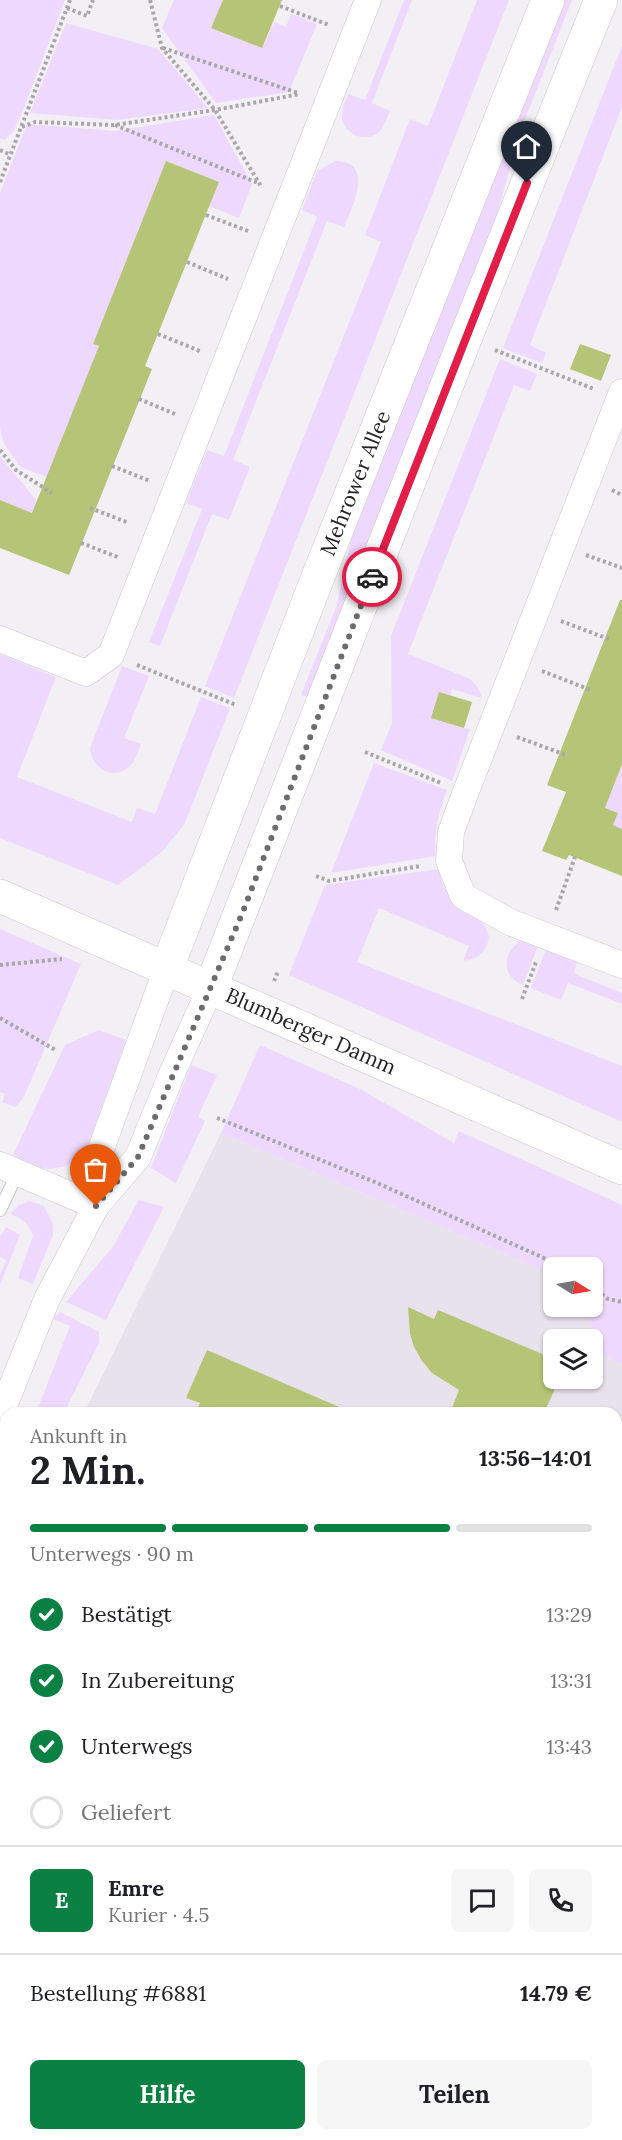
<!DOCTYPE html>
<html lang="de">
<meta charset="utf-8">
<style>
body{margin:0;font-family:Lora,serif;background:#f6f6f6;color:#202124;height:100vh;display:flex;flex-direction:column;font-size:22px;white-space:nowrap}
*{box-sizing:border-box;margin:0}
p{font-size:20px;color:#757577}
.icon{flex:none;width:33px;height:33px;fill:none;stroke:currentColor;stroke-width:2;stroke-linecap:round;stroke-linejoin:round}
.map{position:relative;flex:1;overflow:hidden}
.drawer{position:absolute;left:0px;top:1407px;width:622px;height:734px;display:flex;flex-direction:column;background:#fff;border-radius:18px 18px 0 0;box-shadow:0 2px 4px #0004}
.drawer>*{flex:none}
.needle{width:39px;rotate:101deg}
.buttons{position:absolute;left:543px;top:1257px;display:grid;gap:12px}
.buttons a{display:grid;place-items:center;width:60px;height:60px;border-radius:9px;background:#fff;box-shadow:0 2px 4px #0004;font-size:30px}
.pin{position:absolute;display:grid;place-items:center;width:51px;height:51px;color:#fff;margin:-62px -26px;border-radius:50% 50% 50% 0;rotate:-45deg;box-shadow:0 0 6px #0007}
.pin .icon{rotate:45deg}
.courier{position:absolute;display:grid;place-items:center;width:60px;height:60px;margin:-30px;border:4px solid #e11d48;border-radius:50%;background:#fff;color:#222;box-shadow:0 2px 8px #0007}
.overview em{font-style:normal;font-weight:700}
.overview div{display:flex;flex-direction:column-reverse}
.overview{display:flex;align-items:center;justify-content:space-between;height:102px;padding:0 30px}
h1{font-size:39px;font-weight:700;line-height:45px}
.bar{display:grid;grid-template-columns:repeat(4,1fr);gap:9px 6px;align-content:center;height:72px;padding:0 30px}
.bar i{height:8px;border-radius:4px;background:#e0e0e0}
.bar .active{background:#0b8043}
.bar p{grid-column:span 4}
.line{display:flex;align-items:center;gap:15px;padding:0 30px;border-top:2px solid #e0e0e0}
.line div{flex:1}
.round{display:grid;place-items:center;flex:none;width:63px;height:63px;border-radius:9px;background:#f6f6f6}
ol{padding:0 30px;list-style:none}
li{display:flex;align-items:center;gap:18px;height:66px}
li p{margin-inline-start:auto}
li .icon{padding:6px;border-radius:50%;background:#0b8043;color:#fff;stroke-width:4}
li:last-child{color:#757577}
li i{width:33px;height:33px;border:3px solid #e0e0e0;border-radius:50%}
.cta{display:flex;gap:12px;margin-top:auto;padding:12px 30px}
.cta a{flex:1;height:69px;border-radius:9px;background:#0b8043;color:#fff;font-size:24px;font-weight:700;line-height:69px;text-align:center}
.cta a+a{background:#f6f6f6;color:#202124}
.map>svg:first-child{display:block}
.built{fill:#e8e2ed;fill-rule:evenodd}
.green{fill:#efd8fd}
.forest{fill:#c9a0e3}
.building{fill:#b5c476}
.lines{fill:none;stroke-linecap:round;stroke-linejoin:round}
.lane-casing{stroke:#c9c6ca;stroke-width:14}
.street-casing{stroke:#c9c6ca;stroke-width:27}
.secondary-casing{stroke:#c9c6ca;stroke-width:34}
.path{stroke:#a8a6a9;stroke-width:4;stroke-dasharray:3 3;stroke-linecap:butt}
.lane{stroke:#fff;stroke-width:12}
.street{stroke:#fff;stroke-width:26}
.secondary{stroke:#fff;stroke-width:33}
.done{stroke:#6d6b6d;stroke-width:6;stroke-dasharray:0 10.8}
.route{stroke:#e11d48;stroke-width:8}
.labels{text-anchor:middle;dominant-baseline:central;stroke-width:5;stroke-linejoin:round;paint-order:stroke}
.street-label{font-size:21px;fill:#252425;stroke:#fff}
</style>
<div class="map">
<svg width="622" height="2140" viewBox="0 0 622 2140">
<rect width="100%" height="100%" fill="#f2f0f4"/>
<g class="built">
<path d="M221,1133L553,1274L554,1306L586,1307L600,1354L622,1364V2140H491L481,2135L616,2134V1413H84ZM554,1340H592V1378H554Z"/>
<path d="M6,1609V1952L0,1950V1623Z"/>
</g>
<g class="green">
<path d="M0,0H65L22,113L14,130L5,140L0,138Z"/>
<path d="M174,0H223L211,28L262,48L274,22L286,27L291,14L317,24L289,92L216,103L162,28Z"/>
<path d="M404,0H412L372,103L390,111C387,117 384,127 379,132C366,144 343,134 342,117C342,108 345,102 348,94L365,100Z"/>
<path d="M477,0H509L234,698L205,686L381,242L365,235L410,119L428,126Z"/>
<path d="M560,0H572L518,137L491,238L310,698L301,695L337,605L353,529Z"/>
<path d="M66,23L158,49L208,108L117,120L30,113Z"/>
<path d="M622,46V107L530,345L546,353L542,363L503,348Z"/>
<path d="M214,115L252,184L239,218L209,206L219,182L166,161L93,344L99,347L47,477L20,467L3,442L0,428V193L27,124L115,131Z"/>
<path d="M335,161C376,161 352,208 344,227L327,221L233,460L250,467L229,520L212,514L160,646L149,642L202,509L186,503L207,450L224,456L317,217L302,210L317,171Z"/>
<path d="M500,359L537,374L530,391L514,385L408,654L468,678C477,684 479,689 482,698L452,689L450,696L464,728L470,729L452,781L381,750L392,723L391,636Z"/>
<path d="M0,456L37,501L32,513L0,500Z"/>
<path d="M0,654L56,677L17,777L132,822L137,808L155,814L201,697L230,708L185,823L163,851L118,885L0,838Z"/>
<path d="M122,666L149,676L124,738L141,744C138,751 136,760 131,765C115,782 91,769 90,748Z"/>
<path d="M374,763L447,790C439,812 433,832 436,856L331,873Z"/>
<path d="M622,764V829L613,825L618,813L605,808Z"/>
<path d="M439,869C441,880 445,891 452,899C465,912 498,923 486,947C481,957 473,959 463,961L469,946L379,908L357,962L622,1066V1122L289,975L325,885Z"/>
<path d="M0,929L81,964L23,1099L15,1107L2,1102L5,1094L0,1092Z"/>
<path d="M523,939L540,941L523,985C499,975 503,951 523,939Z"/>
<path d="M548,944L579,956L574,972L577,975L622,993V1004L568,983L561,1000L531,988Z"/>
<path d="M99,1030L126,1040L85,1154L64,1167L49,1169L35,1167L13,1155L65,1045Z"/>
<path d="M260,1045L360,1089L454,1143L459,1131L622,1205V1364L600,1354L586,1307L592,1306V1268H554L553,1274L221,1133Z"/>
<path d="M191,1065L217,1075L198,1117L205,1121L176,1183L151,1168Z"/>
<path d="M139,1200L164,1207L106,1320L66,1302L112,1248Z"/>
<path d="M29,1201L44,1206L53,1224V1235L33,1284L18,1278L33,1236C29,1224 23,1219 11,1214L19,1205Z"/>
<path d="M6,1227L20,1235L0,1285V1275L6,1260L0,1257V1237Z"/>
<path d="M60,1312L99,1332V1343L64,1413H36L70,1326L53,1319Z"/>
<path d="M6,1481V1609L0,1623V1495Z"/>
</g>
<path class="forest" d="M0,1950L6,1952V2134H481L491,2140H0Z"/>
<g class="building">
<path d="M223,0H282L262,48L211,28Z"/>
<path d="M166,161L219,182L145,366L152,369L69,575L0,548V500L32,513L99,346L93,344Z"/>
<path d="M580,344L611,355L601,381L570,369Z"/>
<path d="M620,600H622V764L605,808L618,813L613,825L622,829V876L569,855L566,860L542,851L566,792L547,785Z"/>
<path d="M439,692L472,702L464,728L431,718Z"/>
<path d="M408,1307L434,1319L438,1310L554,1359V1391L544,1413H450L459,1390L432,1373L422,1361L414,1347L410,1334Z"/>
<path d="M207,1350L353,1413H196L200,1403L186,1398Z"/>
</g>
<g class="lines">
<defs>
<g id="lane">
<path d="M0,1210L17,1174"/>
<path d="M0,1444L6,1447"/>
</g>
<g id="street">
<path d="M622,392L465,794L451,832L449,861L463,896L512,923L622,965"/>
<path d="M0,639L86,673L111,655L368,0"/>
<path d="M0,1165L96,1206"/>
<path d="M96,1206L100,1152L167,968"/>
<path d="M0,1416L47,1299L96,1206L138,1157L173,1071L211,987"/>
</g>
<g id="secondary">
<path d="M0,896L622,1168"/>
<path d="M167,968L316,582L548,0"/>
<path d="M211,987L465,339L601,0"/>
</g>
</defs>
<use href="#lane" class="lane-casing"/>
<use href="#street" class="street-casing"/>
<use href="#secondary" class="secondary-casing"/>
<g class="path">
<path d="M150,0L162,48L215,110L262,188"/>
<path d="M280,6L329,25"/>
<path d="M67,8L87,16L93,0"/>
<path d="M163,48L298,93"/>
<path d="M115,125L258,183"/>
<path d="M22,127L35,122L114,125L215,110L300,94"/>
<path d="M0,150L11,155"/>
<path d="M0,182L70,0"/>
<path d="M206,215L248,231"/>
<path d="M187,262L228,279"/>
<path d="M158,334L202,352"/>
<path d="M495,350L594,389"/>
<path d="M139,399L175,414"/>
<path d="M0,450L16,470L52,493"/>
<path d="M112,466L150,481"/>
<path d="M612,490L622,495"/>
<path d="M90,508L129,523"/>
<path d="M81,543L120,558"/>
<path d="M586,555L622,568"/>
<path d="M561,621L611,640"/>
<path d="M137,665L236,705"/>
<path d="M542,671L591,690"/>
<path d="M517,737L566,755"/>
<path d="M365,752L441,783"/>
<path d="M316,876L329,881L421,866"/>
<path d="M556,910L575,857"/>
<path d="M0,965L62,959"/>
<path d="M274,981L278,971"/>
<path d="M522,999L536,962"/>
<path d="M0,1018L57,1051"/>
<path d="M217,1118L375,1182L566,1268"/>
<path d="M592,1287L608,1299L622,1302"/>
<path d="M616,1637L622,1638"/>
<path d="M0,1960L6,1961"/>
<path d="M616,2016L622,2018"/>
<path d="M0,2103L6,2110"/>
<path d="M30,2134L35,2140"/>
<path d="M122,2140L125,2134"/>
</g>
<use href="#lane" class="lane"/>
<use href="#street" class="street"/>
<use href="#secondary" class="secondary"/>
</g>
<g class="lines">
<path class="done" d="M96,1206L138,1157L242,914L372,577"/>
<path class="route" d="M372,577L527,183"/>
</g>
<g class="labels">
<g class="street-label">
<text transform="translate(355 483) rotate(-68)">Mehrower Allee</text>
<text transform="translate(311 1031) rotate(24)">Blumberger Damm</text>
</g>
</g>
</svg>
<div class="buttons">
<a><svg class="needle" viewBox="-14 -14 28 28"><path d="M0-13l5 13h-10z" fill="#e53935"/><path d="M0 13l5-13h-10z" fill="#757577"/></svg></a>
<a><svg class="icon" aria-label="layers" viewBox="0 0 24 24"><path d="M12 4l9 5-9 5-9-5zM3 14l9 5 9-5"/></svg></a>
</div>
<div class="pin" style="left:96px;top:1206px;background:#ea580c"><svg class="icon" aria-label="bag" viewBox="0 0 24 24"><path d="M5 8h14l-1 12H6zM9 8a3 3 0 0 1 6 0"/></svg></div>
<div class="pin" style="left:527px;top:183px;background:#1f2937"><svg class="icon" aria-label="home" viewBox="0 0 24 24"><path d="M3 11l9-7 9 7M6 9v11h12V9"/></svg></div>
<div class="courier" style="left:372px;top:577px"><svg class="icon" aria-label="car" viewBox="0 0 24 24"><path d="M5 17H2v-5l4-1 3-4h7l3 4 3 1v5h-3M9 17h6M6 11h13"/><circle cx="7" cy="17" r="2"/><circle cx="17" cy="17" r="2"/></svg></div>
<section class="drawer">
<div class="overview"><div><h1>2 Min.</h1><p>Ankunft in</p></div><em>13:56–14:01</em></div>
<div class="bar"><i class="active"></i><i class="active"></i><i class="active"></i><i></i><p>Unterwegs · 90 m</p></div>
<ol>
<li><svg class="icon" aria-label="check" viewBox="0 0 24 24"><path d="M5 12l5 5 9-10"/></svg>Bestätigt<p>13:29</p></li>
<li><svg class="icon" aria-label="check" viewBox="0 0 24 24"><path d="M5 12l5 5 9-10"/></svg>In Zubereitung<p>13:31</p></li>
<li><svg class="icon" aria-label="check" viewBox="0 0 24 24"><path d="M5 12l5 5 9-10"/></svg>Unterwegs<p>13:43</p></li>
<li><i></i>Geliefert</li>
</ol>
<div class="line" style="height:108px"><b class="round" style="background:#0b8043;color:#fff">E</b><div><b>Emre</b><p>Kurier · 4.5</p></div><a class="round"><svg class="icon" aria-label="chat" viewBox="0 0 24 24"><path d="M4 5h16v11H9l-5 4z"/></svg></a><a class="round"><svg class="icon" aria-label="phone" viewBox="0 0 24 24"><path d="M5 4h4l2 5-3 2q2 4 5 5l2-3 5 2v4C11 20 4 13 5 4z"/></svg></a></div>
<div class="line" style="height:78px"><div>Bestellung #6881</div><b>14.79 €</b></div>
<div class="cta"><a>Hilfe</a><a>Teilen</a></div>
</section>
</div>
